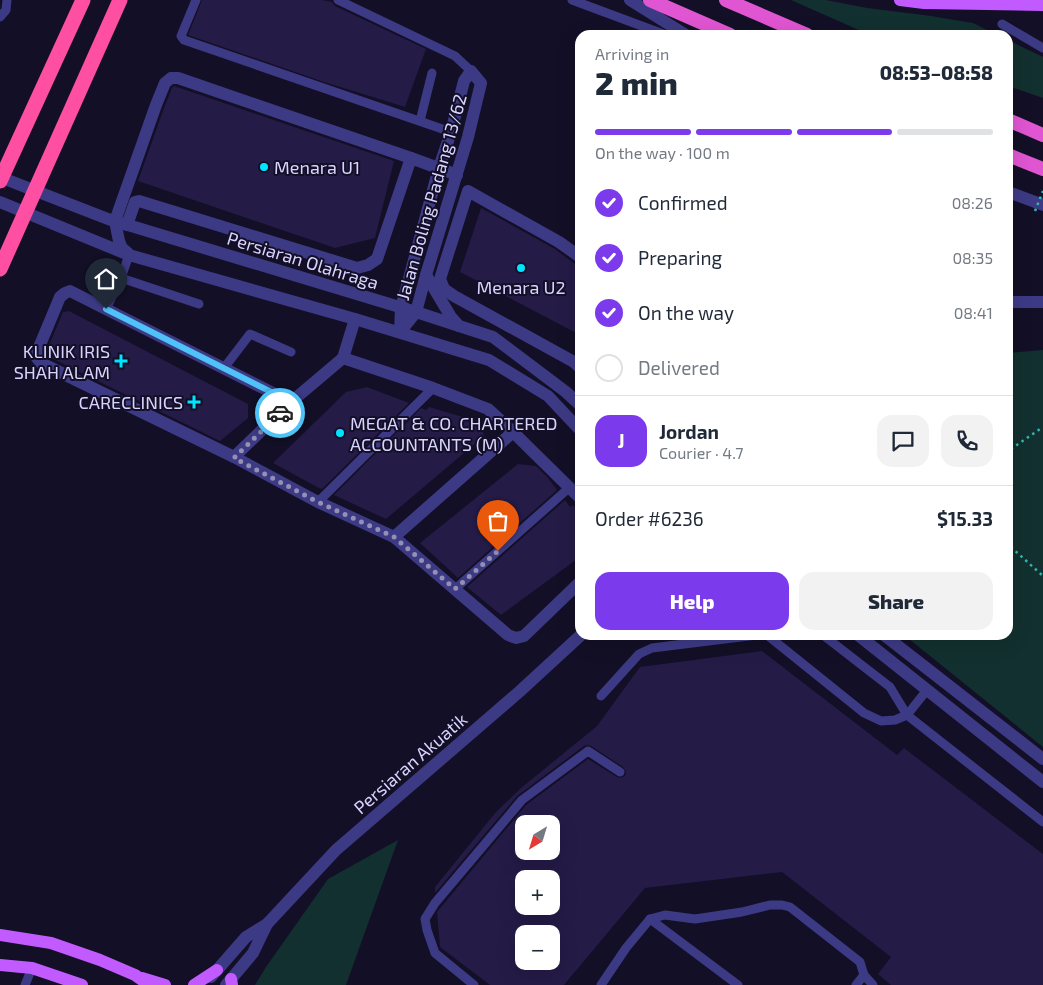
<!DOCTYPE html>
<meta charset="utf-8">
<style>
body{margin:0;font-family:"Exo 2",sans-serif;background:#f2f2f3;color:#1f2937;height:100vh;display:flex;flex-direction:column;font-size:19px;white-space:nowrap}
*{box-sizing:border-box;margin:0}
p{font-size:16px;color:#747a83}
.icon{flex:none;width:28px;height:28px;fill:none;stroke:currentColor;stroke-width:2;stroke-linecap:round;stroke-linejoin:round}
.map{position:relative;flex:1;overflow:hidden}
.details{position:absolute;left:575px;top:30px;width:438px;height:610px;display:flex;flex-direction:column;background:#fff;border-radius:15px;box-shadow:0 5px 20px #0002}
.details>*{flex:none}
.needle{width:32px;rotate:218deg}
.controls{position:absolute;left:515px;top:815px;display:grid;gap:10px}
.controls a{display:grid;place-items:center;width:45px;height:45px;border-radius:10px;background:#fff;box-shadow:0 5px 20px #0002;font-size:25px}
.pin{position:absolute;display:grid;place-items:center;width:42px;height:42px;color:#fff;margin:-51px -21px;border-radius:50% 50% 50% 0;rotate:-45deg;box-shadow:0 0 5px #0007}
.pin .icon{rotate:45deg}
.courier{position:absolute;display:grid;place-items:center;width:50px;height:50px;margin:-25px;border:4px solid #4fc3f7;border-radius:50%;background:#fff;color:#222;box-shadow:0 1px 6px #0007}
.head em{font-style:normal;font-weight:800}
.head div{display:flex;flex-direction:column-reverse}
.head{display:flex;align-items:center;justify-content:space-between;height:85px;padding:0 20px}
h1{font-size:32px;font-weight:800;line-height:38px}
.bar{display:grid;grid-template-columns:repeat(4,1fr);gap:8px 5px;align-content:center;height:60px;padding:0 20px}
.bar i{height:6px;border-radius:4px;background:#e0e1e3}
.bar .current{background:#7c3aed}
.bar p{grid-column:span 4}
.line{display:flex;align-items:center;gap:12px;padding:0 20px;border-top:1px solid #e0e1e3}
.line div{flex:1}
.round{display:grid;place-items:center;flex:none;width:52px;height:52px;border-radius:15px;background:#f2f2f3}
ol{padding:0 20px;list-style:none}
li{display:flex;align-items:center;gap:15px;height:55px}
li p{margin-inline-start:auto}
li .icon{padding:5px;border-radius:50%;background:#7c3aed;color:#fff;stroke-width:4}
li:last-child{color:#747a83}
li i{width:28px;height:28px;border:2px solid #e0e1e3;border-radius:50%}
.cta{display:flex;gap:10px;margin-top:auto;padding:10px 20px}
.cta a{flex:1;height:58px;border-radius:15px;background:#7c3aed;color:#fff;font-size:20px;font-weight:800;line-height:58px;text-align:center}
.cta a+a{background:#f2f2f3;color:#1f2937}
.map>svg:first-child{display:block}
.green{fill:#12302f}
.building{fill:#241b47;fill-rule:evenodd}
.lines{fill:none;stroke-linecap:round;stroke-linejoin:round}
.path{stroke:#2fb8b0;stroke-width:2.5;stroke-dasharray:2.5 4;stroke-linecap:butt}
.service{stroke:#3d3a85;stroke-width:9}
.minor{stroke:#3d3a85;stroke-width:12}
.tertiary{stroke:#3d3a85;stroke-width:12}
.primary{stroke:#c25bff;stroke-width:12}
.trunk{stroke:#e055d1;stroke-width:14}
.path-bridge{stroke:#2fb8b0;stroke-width:2.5;stroke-dasharray:2.5 4;stroke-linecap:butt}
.motorway-bridge{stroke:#ff4fa3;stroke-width:15}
.done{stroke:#948fb3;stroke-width:5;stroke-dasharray:0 9}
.route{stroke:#4fc3f7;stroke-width:6}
.poi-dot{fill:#00e5ff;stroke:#130f26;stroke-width:2}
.labels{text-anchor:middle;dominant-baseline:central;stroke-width:4;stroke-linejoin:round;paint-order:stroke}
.poi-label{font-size:18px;fill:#d9d4ff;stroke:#130f26;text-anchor:start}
.street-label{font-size:18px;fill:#d9d4ff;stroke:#130f26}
</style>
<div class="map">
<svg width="1043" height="985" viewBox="0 0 1043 985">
<rect width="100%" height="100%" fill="#130f26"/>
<g class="green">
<path d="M791,0H826L867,8L931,16L973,23L997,35H870Z"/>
<path d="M1008,40L1043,57V98L1008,86Z"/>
<path d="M1043,350V747L904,635H1008V353Z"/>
<path d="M398,840L346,985H255L266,967L328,879Z"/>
</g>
<g class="building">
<path d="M202,0H322L332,2L335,6L426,49L405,107L324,82L188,35Z"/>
<path d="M174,86L394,161L375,238L335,248L138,181L164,108L172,88Z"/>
<path d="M481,208L555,249L575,264L580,265V335L460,272Z"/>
<path d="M69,311L248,404V418L220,441L45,355L63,312Z"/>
<path d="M367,387L409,403L322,489L317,487L273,463L346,392Z"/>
<path d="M429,407L480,422L484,436L386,519L334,495L421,408L426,410Z"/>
<path d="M518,464L536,466L548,478L557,490L458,578L420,543Z"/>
<path d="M565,500L570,507L573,505L580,514V557L501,615L467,587Z"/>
<path d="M762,651L897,755L904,748L1043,854V985H891L878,974L891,957L782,872L645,888L564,985H490L440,947L437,912L526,805L588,759L617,777L620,778L625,776L626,772L623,767L591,746L587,745L584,746L517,796L435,893V887L496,812L521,788L597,726L640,667ZM524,824H551V851H524ZM524,879H551V906H524ZM524,934H551V961H524Z"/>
</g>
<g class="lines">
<g class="path">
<path d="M1008,455L1011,449L1043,427"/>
<path d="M1008,541L1012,548L1043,576"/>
</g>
<g class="service">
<path d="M196,0L181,36L184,40L451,132"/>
<path d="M338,0L455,56L471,71"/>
<path d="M572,0L666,35"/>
<path d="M0,17L6,10L7,0"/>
<path d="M1002,24L1043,48"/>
<path d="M420,121L432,73"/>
<path d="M121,278L199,304"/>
<path d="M106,309L121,278L129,255"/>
<path d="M224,368L250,334L291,352"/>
<path d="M318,502L433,388"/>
<path d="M455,589L570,487"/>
<path d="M767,635L864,713L881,721L895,720L907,715L927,690"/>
<path d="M823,635L890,687L907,715L1043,822"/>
<path d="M601,696L639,654L652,648L757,635"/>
<path d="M650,919L738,985"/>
<path d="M25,985L32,968"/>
<path d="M474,985L435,953L427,930L425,919L435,903L522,800L588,751L620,772"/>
<path d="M601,985L626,948L650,919L665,915L695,919L742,912L770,905H782L790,907L860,962L864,975L873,985"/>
<path d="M856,985L864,975"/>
</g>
<g class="minor">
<path d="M630,0L686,35"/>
<path d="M471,71L481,83L468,137L426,275L416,312L400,332L401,308L439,168L451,132L464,81Z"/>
<path d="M0,177L108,219L416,312L493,337L566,392L580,405"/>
<path d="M1008,192L1043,205"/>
<path d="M0,202L129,255L355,319L489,360L548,396L580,430"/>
<path d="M127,225L135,202L139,201L357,268L368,265L377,259L411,158"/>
<path d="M128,253L122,248L119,241L115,221L156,105L165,83L171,78H178L411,158L457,175"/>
<path d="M580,257L559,242L468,191L440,279L444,289L454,296L574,362L580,368"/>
<path d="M426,275L451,317L459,326"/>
<path d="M343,358L433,388L488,409L513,432L580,498"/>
<path d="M343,358L355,319"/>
<path d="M291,402L70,291L65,293L60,297L37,352V358L41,363L234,457L318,502L394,537L508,635L516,638L524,636L580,582"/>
<path d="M234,457L291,402L343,358"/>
<path d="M394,537L513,432"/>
<path d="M858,635L1043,782"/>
<path d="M884,635L1043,759"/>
</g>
<g class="tertiary">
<path d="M1008,302H1043"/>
<path d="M211,977L246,937L267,924L336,850L519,692L581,635"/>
<path d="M226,985L253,953L267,924"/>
</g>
<g class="primary">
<path d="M900,0L924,3L1043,5"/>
<path d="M0,935L51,943L100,960L135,975L149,985"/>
<path d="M0,965L32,968L82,985"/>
<path d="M142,978L165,985"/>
<path d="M231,979L232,985"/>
<path d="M194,985L217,970"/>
</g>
<g class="trunk">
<path d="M650,0L730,35"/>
<path d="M726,0L807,35"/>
<path d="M1008,120L1043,135"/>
<path d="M1008,155L1043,169"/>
</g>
<path class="path-bridge" d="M1035,211L1043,191"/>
<g class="motorway-bridge">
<path d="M0,181L83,0"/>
<path d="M0,269L120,0"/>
</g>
</g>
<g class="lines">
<path class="done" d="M280,413L234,458L318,502L394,537L455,589L498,551"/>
<path class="route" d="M106,309L291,402L280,413"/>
</g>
<g class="poi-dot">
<circle cx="264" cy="167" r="5"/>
<circle cx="521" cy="268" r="5"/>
<path d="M118.5 353.5h5v5h5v5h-5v5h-5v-5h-5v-5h5z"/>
<path d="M191.5 394.5h5v5h5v5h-5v5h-5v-5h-5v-5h5z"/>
<circle cx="340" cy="433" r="5"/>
</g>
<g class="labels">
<g class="poi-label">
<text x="274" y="167">Menara U1</text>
<text x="521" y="287" text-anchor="middle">Menara U2</text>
<text x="110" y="351" text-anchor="end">KLINIK IRIS<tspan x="110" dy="21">SHAH ALAM</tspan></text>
<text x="183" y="402" text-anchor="end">CARECLINICS</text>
<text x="350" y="423">MEGAT &amp; CO. CHARTERED<tspan x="350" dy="21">ACCOUNTANTS (M)</tspan></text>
</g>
<g class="street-label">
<text transform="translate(431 197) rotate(-74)">Jalan Boling Padang 13/62</text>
<text transform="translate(303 260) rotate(17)">Persiaran Olahraga</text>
<text transform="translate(410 763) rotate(-41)">Persiaran Akuatik</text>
</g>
</g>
</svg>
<div class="controls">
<a><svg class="needle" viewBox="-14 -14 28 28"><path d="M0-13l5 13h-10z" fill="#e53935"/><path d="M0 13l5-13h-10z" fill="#747a83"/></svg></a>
<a>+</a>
<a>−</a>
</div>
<div class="pin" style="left:498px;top:551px;background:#ea580c"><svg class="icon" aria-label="bag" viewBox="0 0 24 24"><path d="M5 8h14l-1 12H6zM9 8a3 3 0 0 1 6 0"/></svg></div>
<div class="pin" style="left:106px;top:309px;background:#1f2937"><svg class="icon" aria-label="home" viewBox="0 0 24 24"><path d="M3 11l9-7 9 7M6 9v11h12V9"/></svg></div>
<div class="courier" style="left:280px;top:413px"><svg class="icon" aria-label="car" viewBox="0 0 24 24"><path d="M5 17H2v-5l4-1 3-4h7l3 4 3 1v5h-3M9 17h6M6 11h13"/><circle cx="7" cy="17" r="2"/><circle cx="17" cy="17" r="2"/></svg></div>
<section class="details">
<div class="head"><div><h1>2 min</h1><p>Arriving in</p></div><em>08:53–08:58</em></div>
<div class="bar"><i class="current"></i><i class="current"></i><i class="current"></i><i></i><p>On the way · 100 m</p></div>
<ol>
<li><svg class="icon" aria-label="check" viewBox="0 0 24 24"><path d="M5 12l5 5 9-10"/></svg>Confirmed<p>08:26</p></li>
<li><svg class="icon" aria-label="check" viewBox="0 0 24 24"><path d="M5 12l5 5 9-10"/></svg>Preparing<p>08:35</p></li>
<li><svg class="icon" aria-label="check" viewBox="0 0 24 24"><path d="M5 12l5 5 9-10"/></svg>On the way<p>08:41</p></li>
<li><i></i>Delivered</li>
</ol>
<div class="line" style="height:90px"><b class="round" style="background:#7c3aed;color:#fff">J</b><div><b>Jordan</b><p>Courier · 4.7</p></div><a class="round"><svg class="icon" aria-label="chat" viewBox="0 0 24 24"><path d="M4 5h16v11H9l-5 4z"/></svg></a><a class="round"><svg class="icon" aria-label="phone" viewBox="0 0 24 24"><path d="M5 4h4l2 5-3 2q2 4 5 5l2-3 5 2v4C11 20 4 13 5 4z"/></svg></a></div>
<div class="line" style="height:65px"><div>Order #6236</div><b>$15.33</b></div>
<div class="cta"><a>Help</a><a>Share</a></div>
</section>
</div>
